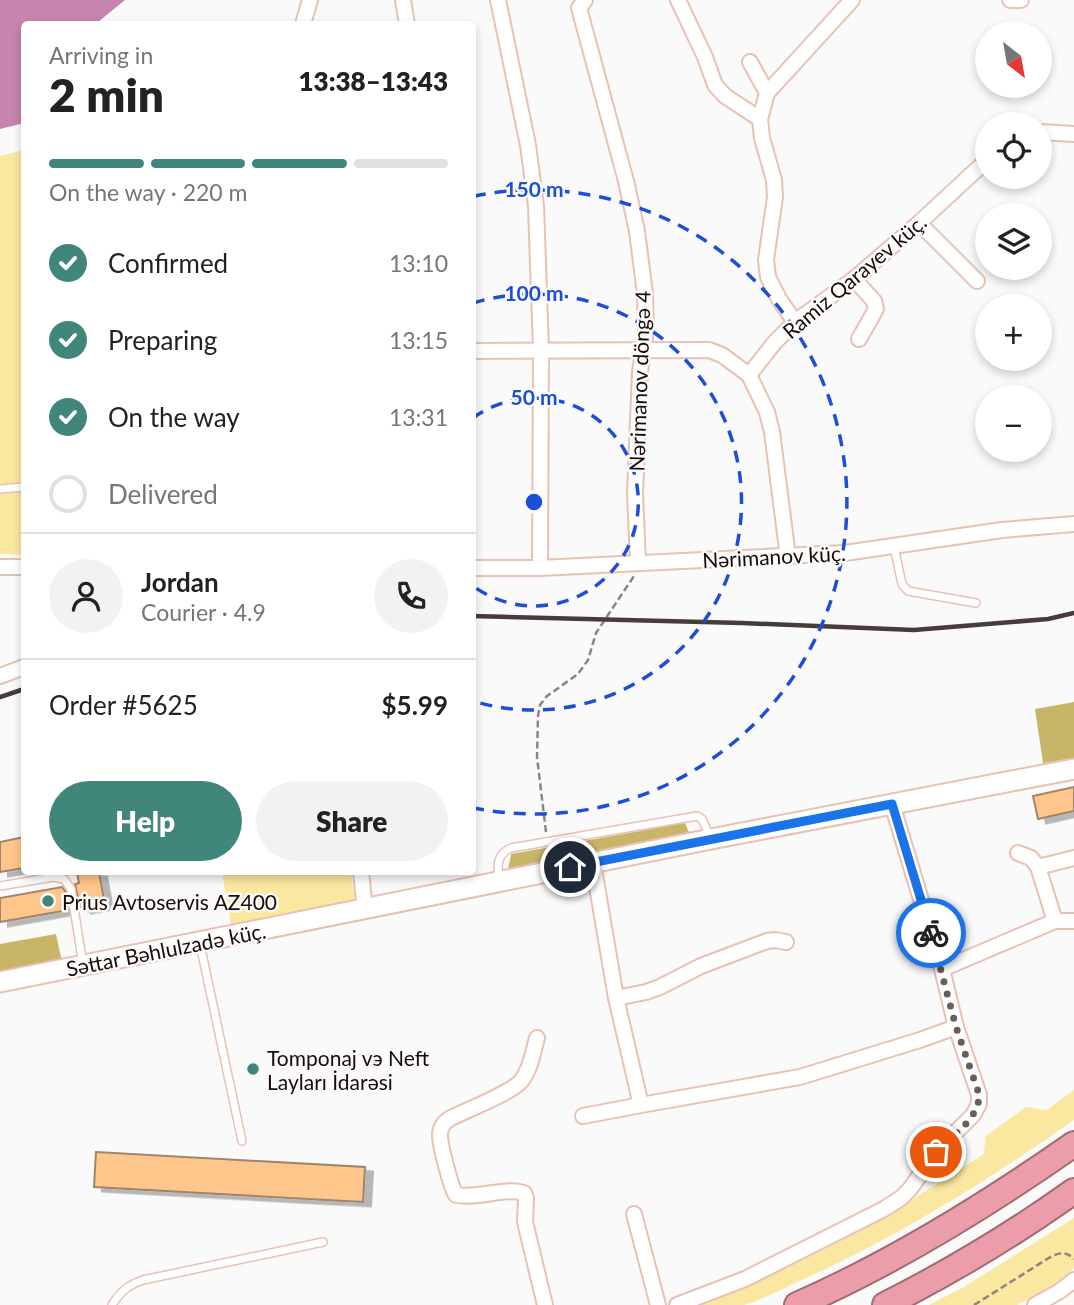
<!DOCTYPE html>
<meta charset="utf-8">
<style>
body{margin:0;font-family:Lato,sans-serif;background:#f2f2f2;color:#222;height:100vh;display:flex;flex-direction:column;font-size:26px;white-space:nowrap}
*{box-sizing:border-box;margin:0}
p{font-size:23px;color:#767676}
.icon{flex:none;width:38px;height:38px;fill:none;stroke:currentColor;stroke-width:2;stroke-linecap:round;stroke-linejoin:round}
.map{position:relative;flex:1;overflow:hidden}
.sheet{position:absolute;left:21px;top:21px;width:455px;height:854px;display:flex;flex-direction:column;background:#fff;border-radius:7px;box-shadow:0 4px 10px #0003}
.sheet>*{flex:none}
.needle{width:46px;rotate:149deg}
.buttons{position:absolute;left:975px;top:21px;display:grid;gap:14px}
.buttons a{display:grid;place-items:center;width:77px;height:77px;border-radius:50%;background:#fff;box-shadow:0 4px 10px #0003;font-size:35px}
.pin{position:absolute;display:grid;place-items:center;width:60px;height:60px;color:#fff;margin:-30px;border:4px solid #fff;border-radius:50%;box-shadow:0 2px 7px #0007}
.courier{position:absolute;display:grid;place-items:center;width:70px;height:70px;margin:-35px;border:5px solid #1a73e8;border-radius:50%;background:#fff;color:#222;box-shadow:0 2px 9px #0007}
.summary em{font-style:normal;font-weight:800}
.summary div{display:flex;flex-direction:column-reverse}
.summary{display:flex;align-items:center;justify-content:space-between;height:119px;padding:0 28px}
h1{font-size:46px;font-weight:800;line-height:52px}
.bar{display:grid;grid-template-columns:repeat(4,1fr);gap:10px 7px;align-content:center;height:84px;padding:0 28px}
.bar i{height:9px;border-radius:5px;background:#e0e0e0}
.bar .selected{background:#41867b}
.bar p{grid-column:span 4}
.line{display:flex;align-items:center;gap:18px;padding:0 28px;border-top:2px solid #e0e0e0}
.line div{flex:1}
.round{display:grid;place-items:center;flex:none;width:74px;height:74px;border-radius:37px;background:#f2f2f2}
ol{padding:0 28px;list-style:none}
li{display:flex;align-items:center;gap:21px;height:77px}
li p{margin-inline-start:auto}
li .icon{padding:7px;border-radius:50%;background:#41867b;color:#fff;stroke-width:4}
li:last-child{color:#767676}
li i{width:38px;height:38px;border:4px solid #e0e0e0;border-radius:50%}
.primary-button{display:flex;gap:14px;margin-top:auto;padding:14px 28px}
.primary-button a{flex:1;height:80px;border-radius:42px;background:#41867b;color:#fff;font-size:28px;font-weight:800;line-height:80px;text-align:center}
.primary-button a+a{background:#f2f2f2;color:#222}
.map>svg:first-child{display:block}
.green{fill:#fae7a0}
.forest{fill:#c8b568}
.water{fill:#c684af}
.building{fill:#ffc68b;stroke:#9f856a;stroke-width:2;filter:url(#shadow)}
.lines{fill:none;stroke-linecap:round;stroke-linejoin:round}
.lane-casing{stroke:#e9c1b4;stroke-width:10}
.street-casing{stroke:#e9c1b4;stroke-width:18}
.secondary-casing{stroke:#e9c1b4;stroke-width:23}
.highway-casing{stroke:#a26b71;stroke-width:28}
.path{stroke:#8b8483;stroke-width:2.5;stroke-dasharray:7 3.5;stroke-linecap:butt}
.lane{stroke:#fff;stroke-width:7}
.street{stroke:#fff;stroke-width:14}
.secondary{stroke:#fff;stroke-width:19}
.highway{stroke:#eb9eaa;stroke-width:24}
.rail{stroke:#473c3a;stroke-width:4.5}
.done{stroke:#685f5d;stroke-width:7;stroke-dasharray:0 12.6}
.route{stroke:#1a73e8;stroke-width:9}
.ring{fill:none;stroke:#1d4ed8;stroke-width:3.5;stroke-dasharray:12 9}
.poi-dot{fill:#41867b;stroke:#fafafa;stroke-width:2.5}
.labels{text-anchor:middle;dominant-baseline:central;stroke-width:5;stroke-linejoin:round;paint-order:stroke}
.street-label{font-size:21px;fill:#190b08;stroke:#fafafa}
.poi-label{font-size:21px;fill:#190b08;stroke:#fafafa;text-anchor:start}
.centre{fill:#1d4ed8;stroke:#fafafa;stroke-width:3.5}
.ring-label{font-size:21px;text-anchor:middle;font-weight:bold;fill:#1d4ed8;stroke:#fafafa;stroke-width:5;stroke-linejoin:round;paint-order:stroke}
</style>
<div class="map">
<svg width="1074" height="1305" viewBox="0 0 1074 1305">
<defs>
<filter id="shadow"><feDropShadow dx="8" dy="4.5" stdDeviation="0" flood-color="#0004"/></filter>
</defs>
<rect width="100%" height="100%" fill="#fafafa"/>
<g class="green">
<path d="M24,150V555L0,554V156Z"/>
<path d="M222,872H351L355,901L231,925Z"/>
<path d="M1074,1090V1120C987,1181 895,1239 797,1282C784,1288 756,1303 743,1305C730,1305 714,1305 700,1305C762,1282 822,1252 879,1219C915,1199 949,1176 984,1154L986,1136L1026,1107L1047,1110Z"/>
<path d="M1074,1218V1268L1050,1288L1017,1305H929L962,1288Z"/>
</g>
<g class="forest">
<path d="M1074,702V758L1043,763L1035,709Z"/>
<path d="M685,823L691,837L508,870L511,854Z"/>
<path d="M56,934L62,962L0,974V944Z"/>
</g>
<path class="water" d="M0,0H125L98,22V24H24V123L0,129Z"/>
<g class="building">
<path d="M1074,787V811L1038,819L1033,796Z"/>
<path d="M24,837V868L0,872V842Z"/>
<path d="M77,872H99L105,905L83,909V907H80L75,884L79,883Z"/>
<path d="M62,887L65,891L68,910L0,922V898Z"/>
<path d="M96,1152L365,1167L363,1202L94,1187Z"/>
</g>
<g class="lines">
<defs>
<g id="lane">
<path d="M0,489L24,487"/>
<path d="M894,547L902,584L908,591L976,603"/>
<path d="M499,879C497,865 497,854 511,848L697,816L702,819L711,839"/>
<path d="M0,886L53,877L64,879L71,889L83,965"/>
<path d="M200,944L242,1141"/>
<path d="M112,1305C120,1292 128,1285 143,1280L323,1242"/>
</g>
<g id="street">
<path d="M403,0L407,24"/>
<path d="M498,0L528,145L536,206L541,351L540,568"/>
<path d="M585,0L579,8L626,181L637,231L645,294L646,330L640,372L635,494L638,563"/>
<path d="M678,0L705,57L715,85L725,96L760,119"/>
<path d="M1010,0H1021"/>
<path d="M303,24L310,0"/>
<path d="M750,62L767,93"/>
<path d="M1040,132L1074,134"/>
<path d="M919,223L977,281"/>
<path d="M854,279L874,301L876,309L859,339"/>
<path d="M795,322L779,299L768,277L766,260L775,197L774,180L762,138L760,119L767,93L852,0"/>
<path d="M472,351L709,350L722,355L749,375L775,342L795,322L854,279L919,223L987,160"/>
<path d="M749,375L767,412L772,432L788,557"/>
<path d="M0,567H24"/>
<path d="M472,568H540L845,553L1002,530L1074,524"/>
<path d="M0,676L24,667"/>
<path d="M1018,853L1031,858L1038,867L1055,921"/>
<path d="M593,863L616,998L641,1105L800,1077L920,1040L956,1027"/>
<path d="M1038,867L1074,858"/>
<path d="M361,872L365,910"/>
<path d="M942,969L1055,921H1074"/>
<path d="M616,998L646,992L660,987L701,966L767,941L775,940L786,942"/>
<path d="M537,1038C533,1052 531,1068 522,1080C512,1093 466,1110 449,1119C444,1123 441,1126 440,1133C439,1143 451,1187 456,1195C479,1199 504,1187 524,1193L526,1198L525,1222L545,1305"/>
<path d="M583,1116L641,1105"/>
<path d="M634,1214L658,1305"/>
<path d="M677,1305L745,1279L884,1209L901,1198L910,1189L936,1152L973,1115L979,1104V1095L956,1027L942,969L892,804"/>
<path d="M1035,1305L1060,1291L1074,1280"/>
</g>
<path id="secondary" d="M0,982L711,839L1074,769"/>
<g id="highway">
<path d="M797,1305C895,1262 987,1205 1074,1144"/>
<path d="M885,1305C950,1272 1014,1234 1074,1191"/>
</g>
</defs>
<use href="#lane" class="lane-casing"/>
<use href="#street" class="street-casing"/>
<use href="#secondary" class="secondary-casing"/>
<use href="#highway" class="highway-casing"/>
<g class="path">
<path d="M546,832L537,757L538,716L540,705L547,696L578,674L588,660L596,633L634,576"/>
<path d="M974,1305L1052,1256C1062,1252 1067,1252 1074,1259"/>
</g>
<use href="#lane" class="lane"/>
<use href="#street" class="street"/>
<use href="#secondary" class="secondary"/>
<use href="#highway" class="highway"/>
<g class="rail">
<path d="M472,616L742,623L914,630L1048,619L1074,613"/>
<path d="M0,697L24,689"/>
</g>
</g>
<g class="lines">
<path class="done" d="M931,933L956,1027L979,1094C980,1119 951,1136 936,1152"/>
<path class="route" d="M570,867L892,804L931,933"/>
</g>
<g class="ring">
<path d="M473 418A104 104 0 1 1 473 586"/>
<path d="M473 303A208 208 0 1 1 473 701"/>
<path d="M474 196A312 312 0 1 1 474 808"/>
</g>
<g class="poi-dot">
<circle cx="48" cy="901" r="7"/>
<circle cx="253" cy="1069" r="7"/>
</g>
<g class="labels">
<g class="street-label">
<text transform="translate(854 276) rotate(-40)">Ramiz Qarayev küç.</text>
<text transform="translate(639 381) rotate(-88)">Nərimanov döngə 4</text>
<text transform="translate(774 556) rotate(-3)">Nərimanov küç.</text>
<text transform="translate(166 949) rotate(-11)">Səttar Bəhlulzadə küç.</text>
</g>
<g class="poi-label">
<text x="62" y="901">Prius Avtoservis AZ400</text>
<text x="267" y="1057">Tomponaj vэ Neft<tspan x="267" dy="24">Layları İdarəsi</tspan></text>
</g>
</g>
<circle cx="534" cy="502" r="10" class="centre"/>
<g class="ring-label">
<text x="534" y="197">150 m</text>
<text x="534" y="301">100 m</text>
<text x="534" y="405">50 m</text>
</g>
</svg>
<div class="buttons">
<a><svg class="needle" viewBox="-14 -14 28 28"><path d="M0-13l5 13h-10z" fill="#e53935"/><path d="M0 13l5-13h-10z" fill="#767676"/></svg></a>
<a><svg class="icon" aria-label="locate" viewBox="0 0 24 24"><circle cx="12" cy="12" r="6"/><path d="M12 2v4M12 18v4M2 12h4M18 12h4"/></svg></a>
<a><svg class="icon" aria-label="layers" viewBox="0 0 24 24"><path d="M12 4l9 5-9 5-9-5zM3 14l9 5 9-5"/></svg></a>
<a>+</a>
<a>−</a>
</div>
<div class="pin" style="left:936px;top:1152px;background:#ea580c"><svg class="icon" aria-label="bag" viewBox="0 0 24 24"><path d="M5 8h14l-1 12H6zM9 8a3 3 0 0 1 6 0"/></svg></div>
<div class="pin" style="left:570px;top:867px;background:#1f2937"><svg class="icon" aria-label="home" viewBox="0 0 24 24"><path d="M3 11l9-7 9 7M6 9v11h12V9"/></svg></div>
<div class="courier" style="left:931px;top:933px"><svg class="icon" aria-label="bike" viewBox="0 0 24 24"><circle cx="6" cy="16" r="4"/><circle cx="18" cy="16" r="4"/><path d="M6 16l4-8h5l3 8M10 8l3 8H6M13 5h3"/></svg></div>
<section class="sheet">
<div class="summary"><div><h1>2 min</h1><p>Arriving in</p></div><em>13:38–13:43</em></div>
<div class="bar"><i class="selected"></i><i class="selected"></i><i class="selected"></i><i></i><p>On the way · 220 m</p></div>
<ol>
<li><svg class="icon" aria-label="check" viewBox="0 0 24 24"><path d="M5 12l5 5 9-10"/></svg>Confirmed<p>13:10</p></li>
<li><svg class="icon" aria-label="check" viewBox="0 0 24 24"><path d="M5 12l5 5 9-10"/></svg>Preparing<p>13:15</p></li>
<li><svg class="icon" aria-label="check" viewBox="0 0 24 24"><path d="M5 12l5 5 9-10"/></svg>On the way<p>13:31</p></li>
<li><i></i>Delivered</li>
</ol>
<div class="line" style="height:126px"><a class="round"><svg class="icon" aria-label="person" viewBox="0 0 24 24"><circle cx="12" cy="8" r="4"/><path d="M4 21q1-7 8-7t8 7"/></svg></a><div><b>Jordan</b><p>Courier · 4.9</p></div><a class="round"><svg class="icon" aria-label="phone" viewBox="0 0 24 24"><path d="M5 4h4l2 5-3 2q2 4 5 5l2-3 5 2v4C11 20 4 13 5 4z"/></svg></a></div>
<div class="line" style="height:91px"><div>Order #5625</div><b>$5.99</b></div>
<div class="primary-button"><a>Help</a><a>Share</a></div>
</section>
</div>
